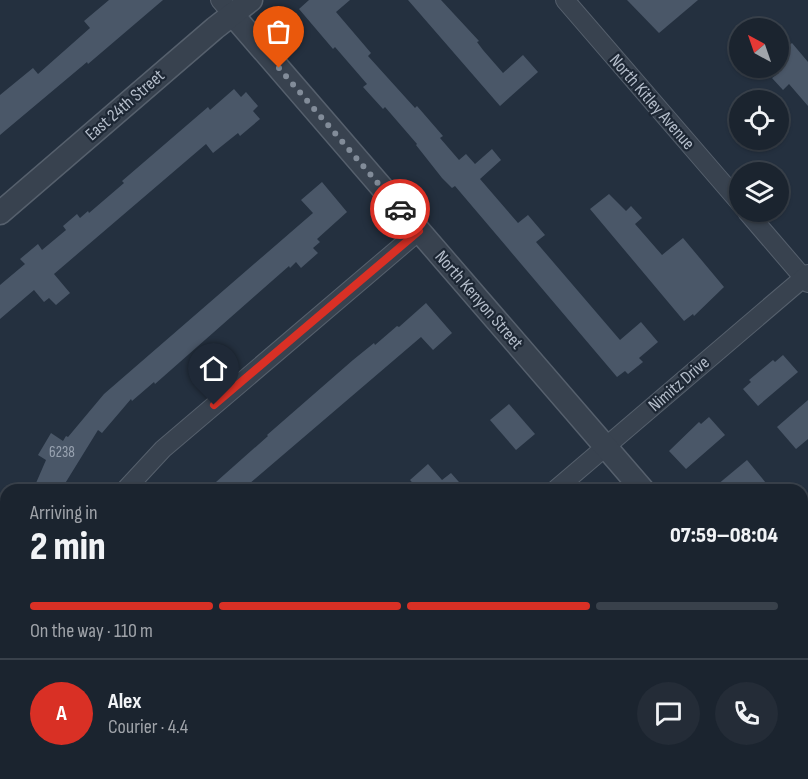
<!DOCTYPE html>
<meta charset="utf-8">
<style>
body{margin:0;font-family:"Sofia Sans Condensed",sans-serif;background:#242c37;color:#f1f3f6;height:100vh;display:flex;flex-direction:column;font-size:22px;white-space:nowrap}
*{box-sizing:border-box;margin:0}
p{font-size:20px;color:#a0a4aa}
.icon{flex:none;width:33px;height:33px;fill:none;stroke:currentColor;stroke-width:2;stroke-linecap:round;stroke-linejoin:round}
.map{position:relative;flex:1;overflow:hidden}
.side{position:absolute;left:0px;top:484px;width:808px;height:296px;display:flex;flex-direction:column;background:#1b242f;border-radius:18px 18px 0 0;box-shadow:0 2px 4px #0004,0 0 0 2px #39414b}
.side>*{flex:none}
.needle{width:39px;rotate:320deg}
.controls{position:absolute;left:729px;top:18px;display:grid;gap:12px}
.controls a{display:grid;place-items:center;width:60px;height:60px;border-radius:50%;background:#1b242f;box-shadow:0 2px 4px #0004,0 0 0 2px #39414b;font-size:30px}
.pin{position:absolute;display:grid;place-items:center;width:51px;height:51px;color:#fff;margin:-62px -26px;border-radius:50% 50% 50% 0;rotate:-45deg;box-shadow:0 0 6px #0007}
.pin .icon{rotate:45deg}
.courier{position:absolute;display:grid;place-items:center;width:60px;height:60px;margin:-30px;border:4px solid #d93025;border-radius:50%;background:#fff;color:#222;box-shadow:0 2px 8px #0007}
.summary em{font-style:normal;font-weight:800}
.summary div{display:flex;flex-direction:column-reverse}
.summary{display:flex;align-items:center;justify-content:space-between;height:102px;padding:0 30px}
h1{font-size:39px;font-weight:800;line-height:45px}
.bar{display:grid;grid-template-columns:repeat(4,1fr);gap:9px 6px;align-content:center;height:72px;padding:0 30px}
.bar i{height:8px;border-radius:4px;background:#39414b}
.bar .current{background:#d93025}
.bar p{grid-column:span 4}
.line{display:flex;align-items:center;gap:15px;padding:0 30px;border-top:2px solid #39414b}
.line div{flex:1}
.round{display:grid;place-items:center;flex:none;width:63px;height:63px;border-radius:32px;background:#242c37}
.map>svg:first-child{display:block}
.building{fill:#4a5768}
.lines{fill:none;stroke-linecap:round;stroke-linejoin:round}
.minor-casing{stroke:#56606d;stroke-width:20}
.tertiary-casing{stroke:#56606d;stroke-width:25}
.minor{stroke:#38424f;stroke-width:18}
.tertiary{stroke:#38424f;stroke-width:22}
.done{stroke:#828c99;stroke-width:6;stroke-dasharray:0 10.8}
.route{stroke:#d93025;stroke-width:8}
.labels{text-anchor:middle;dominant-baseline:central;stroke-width:4.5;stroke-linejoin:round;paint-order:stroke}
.number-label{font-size:15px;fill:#9aa4b2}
.street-label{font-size:18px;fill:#b4bdca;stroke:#1d2734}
</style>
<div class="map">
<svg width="808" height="779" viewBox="0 0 808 779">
<rect width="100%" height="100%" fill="#24303f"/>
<g class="building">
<path d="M109,0H163L88,64L87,62L0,135V95L33,68L38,74L90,28L84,21Z"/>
<path d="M309,0H350L336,12L371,53L368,56L415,108L417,106L443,136L440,138L459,160L466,154L475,164L492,149L501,160L480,179L518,223L528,215L545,235L536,242L620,340L641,322L658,342L639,358L643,362L628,374L625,371L617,377L455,186L452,188L442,178L416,145L417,144L385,107L383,109L363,87L367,84L335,47L333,49L299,9Z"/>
<path d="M408,0H441L479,41L477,42L483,50L503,73L523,55L538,72L500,106Z"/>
<path d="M627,0H698L659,33Z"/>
<path d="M792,43L808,62V106L789,84L783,90L772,78L779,73L778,54Z"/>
<path d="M234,89L241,97L246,92L258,106L253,111L260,119L240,136L238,133L213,153L206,144L54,274L70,293L56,305L49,298L44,302L34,290L0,319V285L25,264L20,259L38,244L42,250L66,230L63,226L77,214L80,218L88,211L89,213L124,183L122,181L208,107L210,110Z"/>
<path d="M322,182L347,212L317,239L320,242L313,248L318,253L301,268L296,262L290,268L289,266L155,384L154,382L132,401L131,399L102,433L98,430L61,490H33L46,460L38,455L51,433L63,441L66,436L68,437L104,394L313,213L301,200Z"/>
<path d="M609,194L626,211L631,206L642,218L635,224L662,255L683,238L724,287L694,316L693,314L684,321L590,209Z"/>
<path d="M426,303L452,333L433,350L421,337L242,490H207L268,436L267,435L353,360L374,343L375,345L397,326L399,327Z"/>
<path d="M783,355L798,372L758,406L743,389L751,382L749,380L773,360L775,362Z"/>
<path d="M808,400V439L796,449L777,427Z"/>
<path d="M509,404L535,434L516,450L490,420Z"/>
<path d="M709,417L725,435L686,469L669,451L699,422L701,424Z"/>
<path d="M747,460L766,483L757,490H711Z"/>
<path d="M428,464L442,480L451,473L466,490H419L410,480Z"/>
</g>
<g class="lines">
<defs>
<g id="minor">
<path d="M220,0L232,14"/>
<path d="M565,0L740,203"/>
<path d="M747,212L808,283"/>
<path d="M125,490L163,449L419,231"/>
<path d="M555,490L808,274"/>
<path d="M535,774L539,779"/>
<path d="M55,779V774"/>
<path d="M306,779L308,774"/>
</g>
<g id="tertiary">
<path d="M232,14L643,490"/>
<path d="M0,213L215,28L251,0"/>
<path d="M802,675L808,681"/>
</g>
</defs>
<use href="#minor" class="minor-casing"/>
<use href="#tertiary" class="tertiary-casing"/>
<use href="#minor" class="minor"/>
<use href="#tertiary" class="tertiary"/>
</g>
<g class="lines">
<path class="done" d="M279,68L400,209"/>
<path class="route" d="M214,405L419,231L400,209"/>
</g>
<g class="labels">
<g class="number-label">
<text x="62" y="452">6238</text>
</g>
<g class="street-label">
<text transform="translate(652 102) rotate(49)">North Kitley Avenue</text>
<text transform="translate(125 105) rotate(-41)">East 24th Street</text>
<text transform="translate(479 300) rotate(49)">North Kenyon Street</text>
<text transform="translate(679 384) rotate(-41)">Nimitz Drive</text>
</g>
</g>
</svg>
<div class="controls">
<a><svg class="needle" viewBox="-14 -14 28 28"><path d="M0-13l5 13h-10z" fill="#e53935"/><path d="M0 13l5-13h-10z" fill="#a0a4aa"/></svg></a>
<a><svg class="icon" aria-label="locate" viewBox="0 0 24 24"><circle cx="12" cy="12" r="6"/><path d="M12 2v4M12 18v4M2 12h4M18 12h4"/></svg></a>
<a><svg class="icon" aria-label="layers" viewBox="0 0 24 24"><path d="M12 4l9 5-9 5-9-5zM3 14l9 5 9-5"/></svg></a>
</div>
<div class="pin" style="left:279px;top:68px;background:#ea580c"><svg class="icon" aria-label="bag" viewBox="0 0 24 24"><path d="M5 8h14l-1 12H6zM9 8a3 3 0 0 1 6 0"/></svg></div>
<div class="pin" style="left:214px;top:405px;background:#1f2937"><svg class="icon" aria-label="home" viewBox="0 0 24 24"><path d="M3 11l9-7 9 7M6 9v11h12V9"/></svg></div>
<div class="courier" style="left:400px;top:209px"><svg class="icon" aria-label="car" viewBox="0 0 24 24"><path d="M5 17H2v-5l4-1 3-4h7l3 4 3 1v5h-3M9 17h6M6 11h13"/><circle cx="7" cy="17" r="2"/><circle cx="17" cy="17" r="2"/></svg></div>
<section class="side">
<div class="summary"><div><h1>2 min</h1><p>Arriving in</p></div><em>07:59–08:04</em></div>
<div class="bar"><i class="current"></i><i class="current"></i><i class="current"></i><i></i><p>On the way · 110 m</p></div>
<div class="line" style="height:108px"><b class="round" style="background:#d93025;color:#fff">A</b><div><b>Alex</b><p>Courier · 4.4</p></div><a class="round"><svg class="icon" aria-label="chat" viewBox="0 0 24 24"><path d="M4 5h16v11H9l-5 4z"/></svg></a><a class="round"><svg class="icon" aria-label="phone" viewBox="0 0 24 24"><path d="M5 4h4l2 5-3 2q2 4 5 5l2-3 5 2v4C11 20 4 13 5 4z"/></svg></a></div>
</section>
</div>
